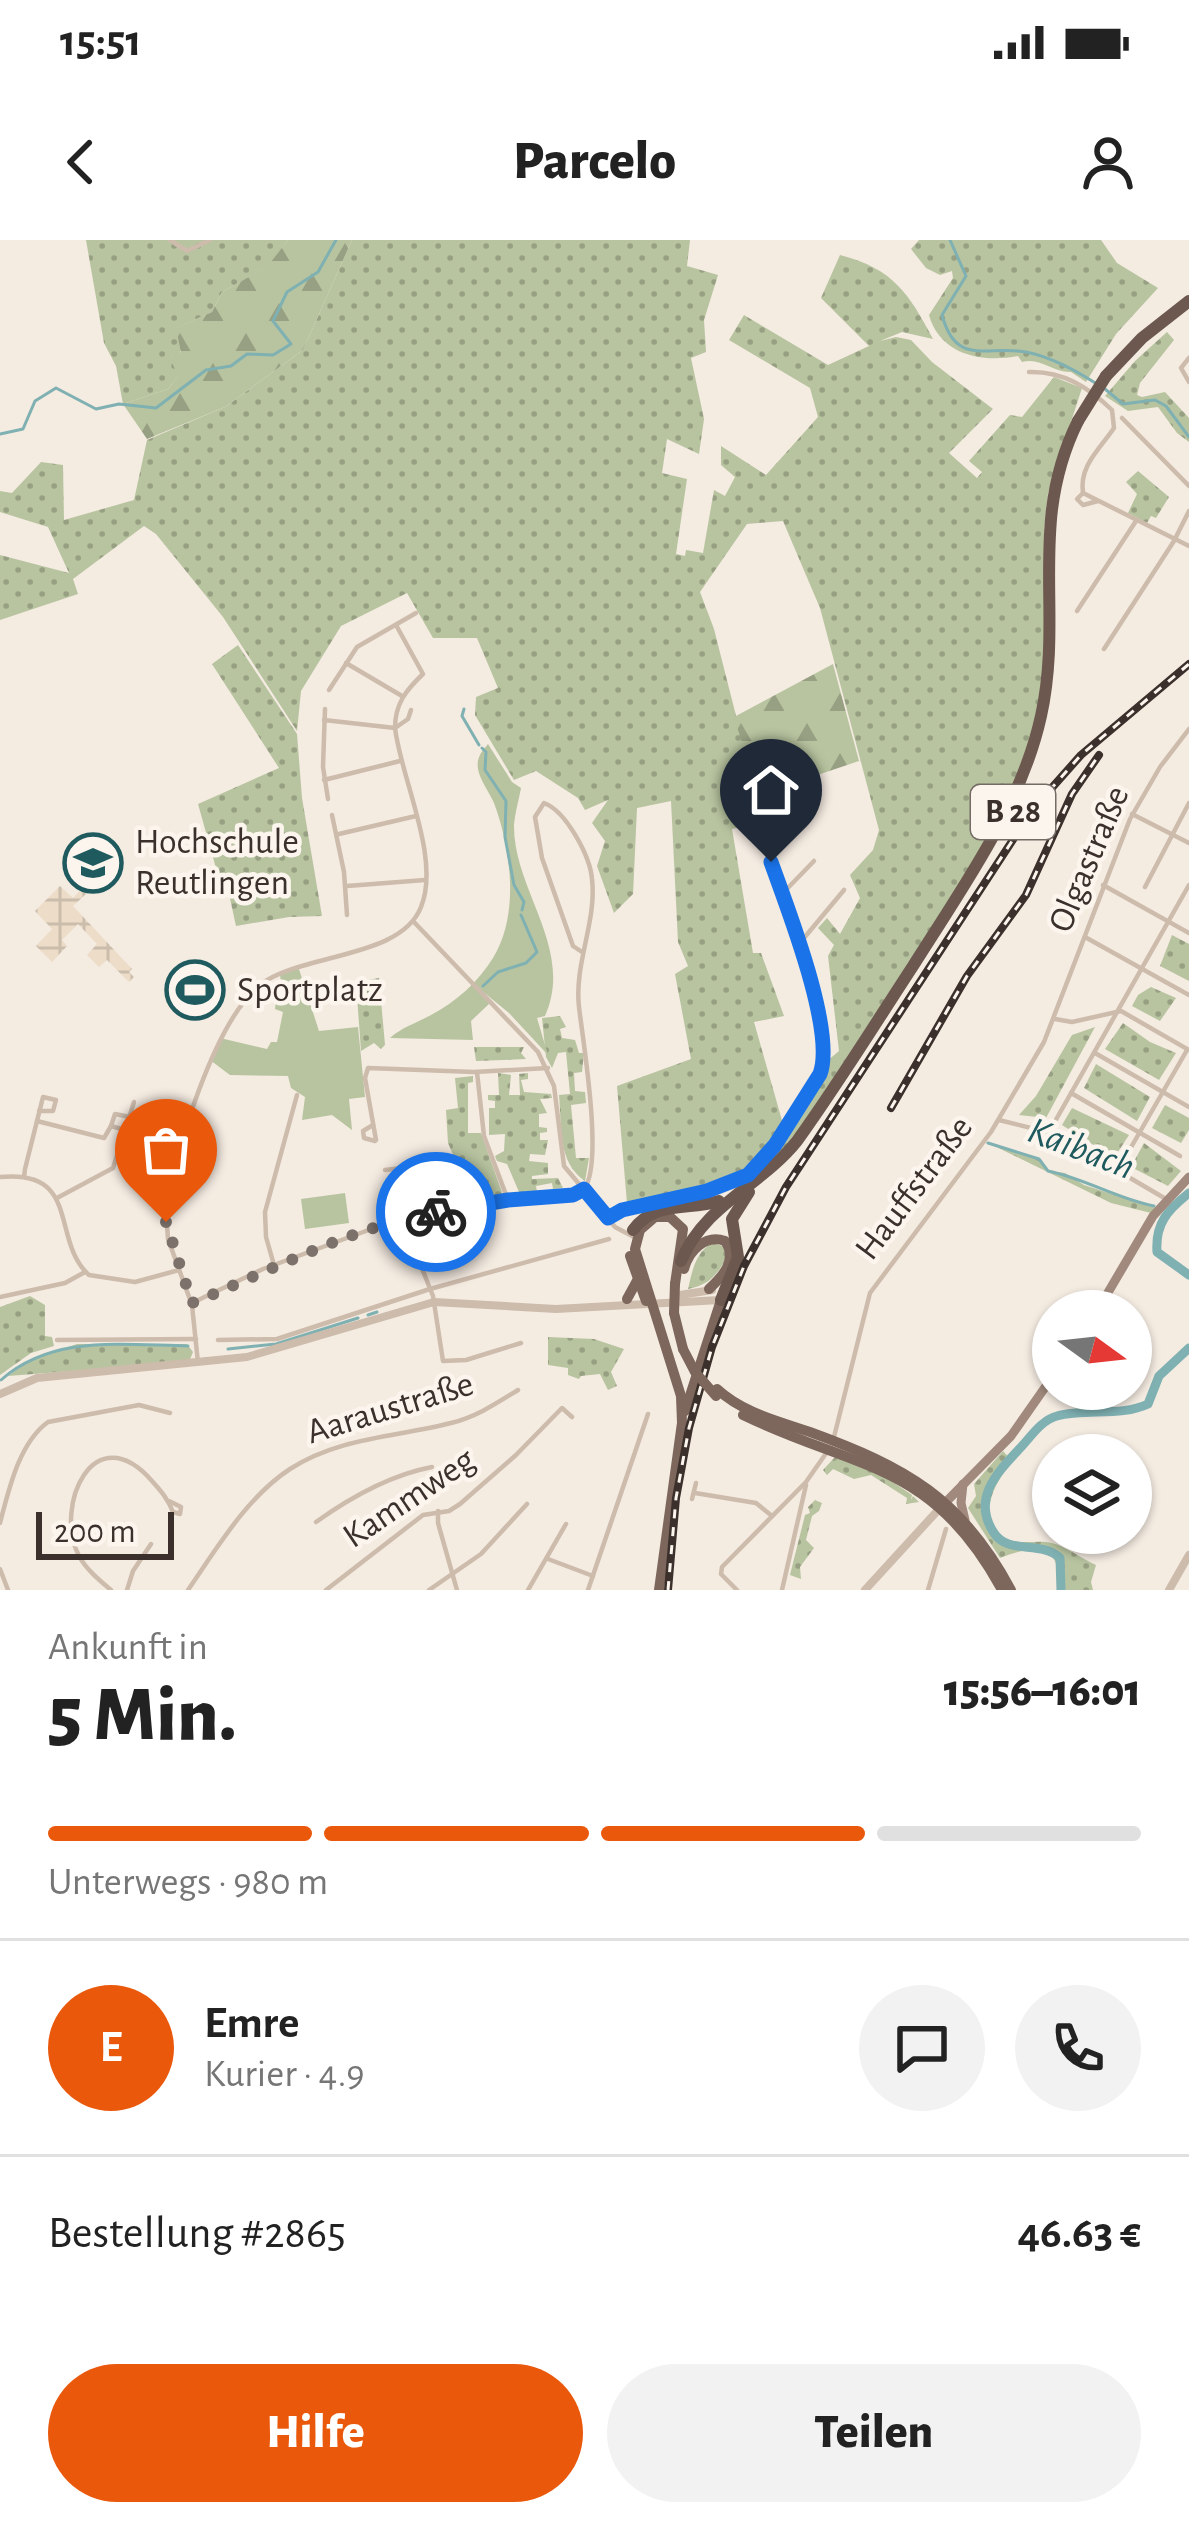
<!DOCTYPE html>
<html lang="de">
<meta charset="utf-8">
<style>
body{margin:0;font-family:"Alegreya Sans",sans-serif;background:#f2f2f2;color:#222;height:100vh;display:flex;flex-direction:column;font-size:45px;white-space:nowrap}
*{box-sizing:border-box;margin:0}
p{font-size:39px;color:#767676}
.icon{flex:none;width:66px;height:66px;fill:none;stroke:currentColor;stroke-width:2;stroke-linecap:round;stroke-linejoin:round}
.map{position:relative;height:1350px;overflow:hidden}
.drawer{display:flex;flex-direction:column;background:#fff;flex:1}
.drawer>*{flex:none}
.needle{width:78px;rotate:105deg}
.tools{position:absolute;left:1032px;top:1050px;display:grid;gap:24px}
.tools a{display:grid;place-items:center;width:120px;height:120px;border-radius:50%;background:#fff;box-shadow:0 3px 9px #0004;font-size:60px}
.scale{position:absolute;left:36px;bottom:30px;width:138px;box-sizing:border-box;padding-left:12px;border:6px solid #3b302b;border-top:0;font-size:33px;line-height:42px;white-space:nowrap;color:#3b302b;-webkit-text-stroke:9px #fbf5ee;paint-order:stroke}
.pin{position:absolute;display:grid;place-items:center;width:102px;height:102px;color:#fff;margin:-123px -51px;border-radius:50% 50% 50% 0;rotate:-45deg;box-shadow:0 0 12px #0007}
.pin .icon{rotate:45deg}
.courier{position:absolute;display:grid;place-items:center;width:120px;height:120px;margin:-60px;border:9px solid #1a73e8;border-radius:50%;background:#fff;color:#222;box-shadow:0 3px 15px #0007}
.headline em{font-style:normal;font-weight:800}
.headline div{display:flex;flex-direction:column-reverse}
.headline{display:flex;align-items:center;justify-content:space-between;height:204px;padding:0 48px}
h1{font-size:78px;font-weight:800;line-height:90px}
.bar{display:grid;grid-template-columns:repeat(4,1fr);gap:18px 12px;align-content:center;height:144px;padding:0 48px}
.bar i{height:15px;border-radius:9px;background:#e0e0e0}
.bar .on{background:#ea580c}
.bar p{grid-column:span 4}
.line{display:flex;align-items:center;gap:30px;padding:0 48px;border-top:3px solid #e0e0e0}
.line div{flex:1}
.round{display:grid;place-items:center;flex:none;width:126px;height:126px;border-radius:63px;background:#f2f2f2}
.cta{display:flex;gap:24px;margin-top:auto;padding:24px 48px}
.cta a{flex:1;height:138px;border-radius:72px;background:#ea580c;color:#fff;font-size:48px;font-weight:800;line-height:138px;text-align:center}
.cta a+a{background:#f2f2f2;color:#222}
.status{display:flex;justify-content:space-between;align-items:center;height:84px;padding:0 60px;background:#fff;direction:ltr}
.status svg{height:33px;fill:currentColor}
header{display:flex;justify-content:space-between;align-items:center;height:156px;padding:0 48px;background:#fff;font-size:54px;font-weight:800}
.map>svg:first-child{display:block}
.grass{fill:url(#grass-dots)}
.forest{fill:url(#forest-firs)}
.park{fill:#b8c4a0}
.plaza{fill:url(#plaza-grid)}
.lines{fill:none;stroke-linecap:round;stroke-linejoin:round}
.stream{stroke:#7fb0b2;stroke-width:3}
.river{stroke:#7fb0b2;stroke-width:9}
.minor{stroke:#cdbbac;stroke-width:4.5}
.tertiary{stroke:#cdbbac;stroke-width:8}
.secondary{stroke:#a18a7d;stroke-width:9}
.primary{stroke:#7d675c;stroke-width:10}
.trunk{stroke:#6c584f;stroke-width:12}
.rail-casing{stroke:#3b302b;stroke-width:8}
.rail{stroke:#fbf5ee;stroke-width:3;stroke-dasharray:9;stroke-linecap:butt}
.primary-bridge{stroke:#7d675c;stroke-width:10}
.trunk-bridge{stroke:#6c584f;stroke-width:12}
.done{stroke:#7c716b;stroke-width:12;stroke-dasharray:0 21.6}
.route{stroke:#1a73e8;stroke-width:15}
.labels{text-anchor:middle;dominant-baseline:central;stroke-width:9;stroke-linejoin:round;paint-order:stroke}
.shield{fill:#fbf5ee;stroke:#756b66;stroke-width:3}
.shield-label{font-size:33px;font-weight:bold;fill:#3b302b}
.poi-label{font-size:36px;fill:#3b302b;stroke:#fbf5ee;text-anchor:start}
.street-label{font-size:36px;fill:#3b302b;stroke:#fbf5ee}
.water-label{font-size:39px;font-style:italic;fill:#1f5a5e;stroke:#fbf5ee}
</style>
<div class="status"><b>15:51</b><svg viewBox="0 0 49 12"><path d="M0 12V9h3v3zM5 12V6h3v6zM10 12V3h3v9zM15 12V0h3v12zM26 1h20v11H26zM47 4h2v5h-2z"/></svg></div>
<header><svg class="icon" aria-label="back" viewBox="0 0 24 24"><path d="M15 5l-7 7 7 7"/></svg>Parcelo<svg class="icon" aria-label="person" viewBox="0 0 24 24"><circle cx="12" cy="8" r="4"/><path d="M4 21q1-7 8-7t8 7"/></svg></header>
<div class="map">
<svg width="1189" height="1350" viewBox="0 0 1189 1350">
<defs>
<pattern id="grass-dots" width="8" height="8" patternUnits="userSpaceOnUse" patternTransform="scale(3)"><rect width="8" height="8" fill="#b8c4a0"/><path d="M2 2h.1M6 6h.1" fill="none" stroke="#97a083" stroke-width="1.8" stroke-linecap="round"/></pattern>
<pattern id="forest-firs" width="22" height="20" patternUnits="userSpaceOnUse" patternTransform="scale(3)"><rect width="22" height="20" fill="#b8c4a0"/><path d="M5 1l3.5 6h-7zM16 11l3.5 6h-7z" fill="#97a083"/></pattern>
<pattern id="plaza-grid" width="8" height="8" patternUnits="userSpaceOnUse" patternTransform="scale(3)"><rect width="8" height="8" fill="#ecdcc8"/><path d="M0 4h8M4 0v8" fill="none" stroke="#cbbdac"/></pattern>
</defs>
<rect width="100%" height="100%" fill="#f4ebe1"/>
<g class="grass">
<path d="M86,0H288L268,27L222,52L212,72L177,88L181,114L170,116L179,135L168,149L123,164L116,126L104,103Z"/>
<path d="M352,0H690L687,26L718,35L704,80L706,112L691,118L704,179L699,214L667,199L662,233L687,239L676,314L685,316L686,310L703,313L714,250L725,256L735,237L721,225V206L766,235L818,177L810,148L729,100L744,75L828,125L869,106L821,58L840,15C894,29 909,54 933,99L902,92L880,101L896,97L911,100L932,122L993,169L949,213L977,238L982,232L969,221L1010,175L1022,177L1054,137L1082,148L1048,253L1044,290L1047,402L1034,494L1005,568L947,665L789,905L757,931L823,836L827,821L839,811L828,716L834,705L818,688L827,678L840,694L860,658L850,635L873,610L879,590L820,368L783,281L747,284L700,352L714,389L763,582L732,589L753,713H761L784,776L754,782L785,891C775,903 766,917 754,928C728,954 662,959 627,963L617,846L691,819L675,734L688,726L678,702L671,561L637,568L633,654L614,673L597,626L605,601L592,583L608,560L585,570L578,558L536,531L514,540L475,475L476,457L498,448L477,398H433L407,353L341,386L301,451L297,491L223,377L156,294L144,286L73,339L78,354L0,380V315L69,333L48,287L0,272V251L12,253L41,222L63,225L64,280L134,260L147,200L225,167L303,110Z"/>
<path d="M919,0H1101L1117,23L1158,48L1116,94L1086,142L1071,132C1053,133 1041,117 1022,122L1018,116C982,123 940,115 929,75L953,38L952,31L940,35L926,28L911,9Z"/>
<path d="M1167,92L1174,100L1140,143L1137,155L1142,157L1165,152L1189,178V202L1177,193L1158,167L1128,171L1105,156L1135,121Z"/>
<path d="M1138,231L1169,257L1156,278L1151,276L1147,283L1128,273L1137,254L1126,242Z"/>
<path d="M238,405L297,494L302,558L322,676L289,677L236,686L229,654L223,653L198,564L279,528L212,424Z"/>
<path d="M1172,695L1189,704V741L1160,726Z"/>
<path d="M379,738L385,805L381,809L374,803L361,811L356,742Z"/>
<path d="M1151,747L1176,758L1160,781L1132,766L1138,755Z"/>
<path d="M560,776L566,787L560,789L562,798L575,800L579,813H584L582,832L574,833L575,851L585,852L586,863L571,865L576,918H589L585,941C557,922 562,886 559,855L570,854L566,812L558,813L552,828L546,817L542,778Z"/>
<path d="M1123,783L1150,802L1176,813L1159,840L1105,809Z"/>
<path d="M1095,787L1046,878L1019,875L1036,856L1072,795Z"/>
<path d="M474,807H524L521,813L526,819L476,821Z"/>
<path d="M1096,824L1150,857L1137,881L1084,848Z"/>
<path d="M498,833L511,835L509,855H520L519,834L528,833V839L521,840L524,852L551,854L552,858L540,859L547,873L539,874V887L547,888V892L540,893V900H548L545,915L530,914L529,921L548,923V934L532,936V939L558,938L563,948L553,949L552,943L536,946L537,952H519L507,924L497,921L495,916L504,911L505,894L489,895V868H495V861L488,860V855H499Z"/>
<path d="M473,836V842L468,843V893H481L503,955L495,957L492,952L484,956L479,947L472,950L467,924H457L448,903L446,870L458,868L455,838Z"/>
<path d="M1165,865L1189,878V890L1181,903L1152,888Z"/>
<path d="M1072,868L1129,895L1114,918L1062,885Z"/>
<path d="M984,901L1039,919L1048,931L1065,933L1084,945L1159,969L1151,973L1111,963Z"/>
<path d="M1144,903L1181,931L1168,946L1131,927Z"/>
<path d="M712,1003L723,1006L727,1017C717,1035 709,1045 688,1049C692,1032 695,1013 712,1003Z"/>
<path d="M30,1056L45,1065V1096L52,1097L54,1106L31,1113L0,1135V1067Z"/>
<path d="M548,1097L594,1099L624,1109L611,1132L617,1146L608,1150L600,1134L581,1136L579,1139L568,1135V1128L548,1125Z"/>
<path d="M77,1104H187L193,1112L189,1122L8,1136L32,1119Z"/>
<path d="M1003,1211L1013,1222C996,1238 974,1281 1004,1298C1019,1306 1037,1299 1052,1303C1067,1307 1082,1319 1096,1325L1091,1342L1093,1350H1057C1063,1303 1036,1304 1000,1318L968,1268L976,1256L974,1244Z"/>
<path d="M835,1217L878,1232L912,1255L911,1260L913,1256L919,1262L906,1264L907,1258L871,1235L854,1239L833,1229L827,1235L823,1230Z"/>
<path d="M815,1260L822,1263L819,1271L812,1276L806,1300L814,1308L800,1327L801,1339L790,1335L805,1275L810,1273L808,1267Z"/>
</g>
<g class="forest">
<path d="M288,0H352L303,110L225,167L147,199L123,164L168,149L178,136L169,116L181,113L176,88L212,72L222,52L267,27Z"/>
<path d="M833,424L859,521L758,555L734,477Z"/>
</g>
<g class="park">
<path d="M488,504L512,542L521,548C519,559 515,573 514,585C513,650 575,709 545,776L537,778L548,815L509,773L482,751L490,763L471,781L473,800L390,798C402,787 417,783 431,775C456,762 478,742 493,718C520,674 511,609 494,563C489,552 480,540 478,529C476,518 482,511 488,504Z"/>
<path d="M298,726L319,791L358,787L365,857L349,859L352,890L332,875L302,880L305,857L291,848L288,836L230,835L210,820L220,798L267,809L271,802H277L283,772L275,769L276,760L282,756L280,733Z"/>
<path d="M345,953L349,983L305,989L301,959Z"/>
</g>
<path class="plaza" d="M103,624L113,629L73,666L132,729L129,732L134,737L129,742L107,720L99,727L87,715L97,704L78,684L62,700L67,706L52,722L36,706L52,689L35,671L60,646L73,658L93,637L90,633Z"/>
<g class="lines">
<g class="stream">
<path d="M950,0L966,36L942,75C955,123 981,108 1018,111C1044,113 1075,130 1097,144"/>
<path d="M1105,149L1123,164L1155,160L1166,166L1189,197"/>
<path d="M0,194L23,189L35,161L56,148L96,169L119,164L156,168L206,130L231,126L247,114L273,115L291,104L273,81L287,52L318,32L336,0"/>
<path d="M464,469L462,476L479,505"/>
<path d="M482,508L486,512L485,530L506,561L505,597L514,645L524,662L522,670"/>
<path d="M483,746L498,732L526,723L537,712L521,675"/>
<path d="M988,903L1039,919L1048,931C1084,938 1117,959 1154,966"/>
<path d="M368,1075L377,1072"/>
<path d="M228,1109L276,1104L358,1078"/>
<path d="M1,1140C53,1094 123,1105 188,1106"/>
</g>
<g class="river">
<path d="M1189,953C1168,970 1155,983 1157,1012L1189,1035"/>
<path d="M1061,1350L1060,1318C1041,1300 1008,1315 994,1293C970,1257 1000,1230 1022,1206C1032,1195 1042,1180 1057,1176C1086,1168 1121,1177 1148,1164L1159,1136L1189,1108"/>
</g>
<g class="minor">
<path d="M170,0L187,11L210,0"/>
<path d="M1189,118L1181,128L1189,142"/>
<path d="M1029,132C1063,131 1088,147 1112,170L1114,188C1099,210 1079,226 1083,253L1077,259L1083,265L1098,261"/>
<path d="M1122,178L1189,246"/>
<path d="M1083,253L1189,306"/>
<path d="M1077,371L1136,281"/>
<path d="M1104,409L1174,301L1189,271"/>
<path d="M346,423L402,456"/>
<path d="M329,450L357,407L416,373"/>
<path d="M325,469L323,527L328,559"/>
<path d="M324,480L395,488"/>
<path d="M395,488L408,479L411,470"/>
<path d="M324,540L400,521"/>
<path d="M1132,574L1189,603"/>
<path d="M332,575L344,632L347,675"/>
<path d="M339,594L416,576"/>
<path d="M1103,645L1189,693"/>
<path d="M347,646L425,640"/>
<path d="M1145,647L1189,563"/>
<path d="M782,654L814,621"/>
<path d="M413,681L538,812L554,846L564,926L615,987L634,997"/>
<path d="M1085,697L1189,755"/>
<path d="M799,704L844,650"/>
<path d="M582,712L573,706L542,618L535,577L544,563C566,571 590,616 592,639C597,682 574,723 579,767C583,802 604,924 584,949"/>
<path d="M1055,779L1072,782L1121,771L1189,810"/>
<path d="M1095,813L1189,867"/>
<path d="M477,832L484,896L508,960"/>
<path d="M1071,853L1180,916"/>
<path d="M999,880L1055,894L1166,959"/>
<path d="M37,881L104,898L111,886"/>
<path d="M373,885L363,891L364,898L375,901"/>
<path d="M125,890L111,886L115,874L130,877"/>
<path d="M1049,892L1189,645"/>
<path d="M376,900L365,838L368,828L474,832L548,828"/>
<path d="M385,930L452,922"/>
<path d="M1118,930L1187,810"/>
<path d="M0,937C82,929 50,1000 89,1035L135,1042L179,1030"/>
<path d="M24,937L25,929L43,857L56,860L53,871H39"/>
<path d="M57,958L113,928L134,862"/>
<path d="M608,978L622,970L707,951L752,933L775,905L822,829L823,812L808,728L759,585"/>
<path d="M403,981L433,1056L443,1121L466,1120L521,1103"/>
<path d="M274,1025L266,997L265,972L297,855"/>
<path d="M0,1057L65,1043L85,1032"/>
<path d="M192,1063L263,1029L393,981L508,960L568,956L584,949"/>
<path d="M57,1100L196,1099"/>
<path d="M218,1100L277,1099L430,1049L609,999"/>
<path d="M198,1123L192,1065L168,999L166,970C175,912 214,782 260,745C301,713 401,719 421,667C441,618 401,539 395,488C395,464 406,450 423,434L396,385"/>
<path d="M834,1197L870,1053L991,892L1044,802L1130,579L1160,527L1189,489"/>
<path d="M695,1253L756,1263L772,1276"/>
<path d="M692,1259L696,1243"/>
<path d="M438,1271V1283L457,1350"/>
<path d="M316,1282C351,1257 390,1235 432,1227"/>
<path d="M0,1283C9,1249 19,1203 48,1182L139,1165L170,1173"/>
<path d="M548,1319L593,1336"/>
<path d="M0,1329L8,1350"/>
<path d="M111,1350C99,1340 86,1329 79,1316C53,1266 94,1175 152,1241C161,1251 168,1259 173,1272L180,1274L181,1267L169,1261"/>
<path d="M127,1350L133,1331L151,1304"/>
<path d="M188,1350C217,1308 247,1257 290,1229C339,1197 397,1197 451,1183C476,1177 497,1163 518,1150"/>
<path d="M326,1350L423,1275L449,1271L460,1264L516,1215L562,1168L572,1177"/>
<path d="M429,1350L481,1314L527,1264"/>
<path d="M528,1350L566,1284"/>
<path d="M588,1350L648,1174"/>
<path d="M737,1350L721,1334L722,1327L806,1242L827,1212"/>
<path d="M782,1350L806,1245"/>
<path d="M928,1350L946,1289"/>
</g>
<g class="tertiary">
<path d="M680,1055L712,1050"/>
<path d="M0,1154L37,1138L247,1117L434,1062L556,1069L720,1060"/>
<path d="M865,1350L940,1268"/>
<path d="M1169,1350L1189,1315"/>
</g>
<g class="secondary">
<path d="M1103,1061L1153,976L1189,937"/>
<path d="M963,1244L961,1263L965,1280"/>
<path d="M940,1268L1011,1196L1053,1136"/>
</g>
<g class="primary">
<path d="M630,1016L646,1061"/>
<path d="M684,1029C689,1010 706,994 725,1001C738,1020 723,1036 709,1049"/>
<path d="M627,1059L638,1039"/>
<path d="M674,1073L683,1109"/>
<path d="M717,1149C743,1173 778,1181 810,1192C906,1227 962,1258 1011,1350"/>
<path d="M685,1171L721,1060"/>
<path d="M743,1175C859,1231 932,1221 1002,1350"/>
<path d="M659,1350L682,1183L681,1156L635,1009L640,990L655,977H670L683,989L675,1044"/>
</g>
<g class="trunk">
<path d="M1106,136L1142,98L1189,61"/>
<path d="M633,990C655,960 688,971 719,961"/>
<path d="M681,1021C705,964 761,946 797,901C838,844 875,784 913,726C962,648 1021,567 1041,476C1064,372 1027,284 1078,181"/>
<path d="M721,1060L738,1017L732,979L749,952"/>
</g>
<defs>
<g id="rail">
<path d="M891,868L967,736L1026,655L1072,554L1099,515"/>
<path d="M668,1350L676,1258L689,1188L712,1107L744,1026L786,947L1033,569L1081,515L1189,424"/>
</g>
</defs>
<use href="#rail" class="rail-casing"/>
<use href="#rail" class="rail"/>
<g class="primary-bridge">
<path d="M674,1073L675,1044"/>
<path d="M683,1109L695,1132L716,1156"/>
</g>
<path class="trunk-bridge" d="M1078,181L1106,136"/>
</g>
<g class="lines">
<path class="done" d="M166,982L192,1063C273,1030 349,988 436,972"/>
<path class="route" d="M436,972L508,960L573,955L584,949L608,978L622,970L707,951L748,935L775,905L820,834C836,791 787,667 771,622"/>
</g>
<defs>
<symbol id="university-ring" viewBox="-11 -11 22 22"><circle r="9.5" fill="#fbf5ee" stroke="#1f5a5e" stroke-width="1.5"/><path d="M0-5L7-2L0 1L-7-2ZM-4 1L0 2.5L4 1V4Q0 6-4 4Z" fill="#1f5a5e"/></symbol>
<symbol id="stadium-ring" viewBox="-11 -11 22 22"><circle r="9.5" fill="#fbf5ee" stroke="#1f5a5e" stroke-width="1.5"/><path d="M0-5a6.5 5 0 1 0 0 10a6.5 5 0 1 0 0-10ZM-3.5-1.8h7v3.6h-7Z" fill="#1f5a5e"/></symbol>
</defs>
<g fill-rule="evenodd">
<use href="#university-ring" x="60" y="590" width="66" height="66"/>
<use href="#stadium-ring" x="162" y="717" width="66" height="66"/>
</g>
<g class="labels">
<rect class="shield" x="971" y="545" width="84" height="54" rx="9"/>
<g class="shield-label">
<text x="1013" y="572">B 28</text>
</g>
<g class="poi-label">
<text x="135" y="602">Hochschule<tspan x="135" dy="41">Reutlingen</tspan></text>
<text x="237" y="750">Sportplatz</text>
</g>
<g class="street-label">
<text transform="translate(1089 619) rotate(-67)">Olgastraße</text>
<text transform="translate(914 948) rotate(-53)">Hauffstraße</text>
<text transform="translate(390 1168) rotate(-17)">Aaraustraße</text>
<text transform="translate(409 1258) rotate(-34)">Kammweg</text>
</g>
<g class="water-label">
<text transform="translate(1081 909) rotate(21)">Kaibach</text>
</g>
</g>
</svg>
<div class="tools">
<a><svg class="needle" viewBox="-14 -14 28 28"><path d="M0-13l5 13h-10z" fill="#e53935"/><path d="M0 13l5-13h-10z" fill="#767676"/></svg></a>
<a><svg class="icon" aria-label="layers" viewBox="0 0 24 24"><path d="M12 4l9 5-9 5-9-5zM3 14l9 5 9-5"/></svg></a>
</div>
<div class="scale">200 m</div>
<div class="pin" style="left:166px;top:982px;background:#ea580c"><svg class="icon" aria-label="bag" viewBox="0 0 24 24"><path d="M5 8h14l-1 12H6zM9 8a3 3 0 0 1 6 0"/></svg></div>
<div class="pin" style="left:771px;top:622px;background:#1f2937"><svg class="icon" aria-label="home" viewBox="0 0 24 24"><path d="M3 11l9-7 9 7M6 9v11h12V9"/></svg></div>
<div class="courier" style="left:436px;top:972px"><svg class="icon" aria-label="bike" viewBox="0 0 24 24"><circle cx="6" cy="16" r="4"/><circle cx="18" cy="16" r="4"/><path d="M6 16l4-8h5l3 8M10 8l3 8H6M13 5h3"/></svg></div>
</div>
<section class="drawer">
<div class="headline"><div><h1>5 Min.</h1><p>Ankunft in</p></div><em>15:56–16:01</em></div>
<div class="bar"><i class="on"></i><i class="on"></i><i class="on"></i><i></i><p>Unterwegs · 980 m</p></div>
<div class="line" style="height:216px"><b class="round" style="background:#ea580c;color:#fff">E</b><div><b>Emre</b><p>Kurier · 4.9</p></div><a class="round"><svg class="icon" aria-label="chat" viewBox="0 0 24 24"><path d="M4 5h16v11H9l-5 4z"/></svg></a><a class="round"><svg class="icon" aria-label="phone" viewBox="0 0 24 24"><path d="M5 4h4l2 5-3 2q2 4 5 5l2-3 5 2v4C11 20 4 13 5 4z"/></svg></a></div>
<div class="line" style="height:156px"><div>Bestellung #2865</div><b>46.63 €</b></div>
<div class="cta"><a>Hilfe</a><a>Teilen</a></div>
</section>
